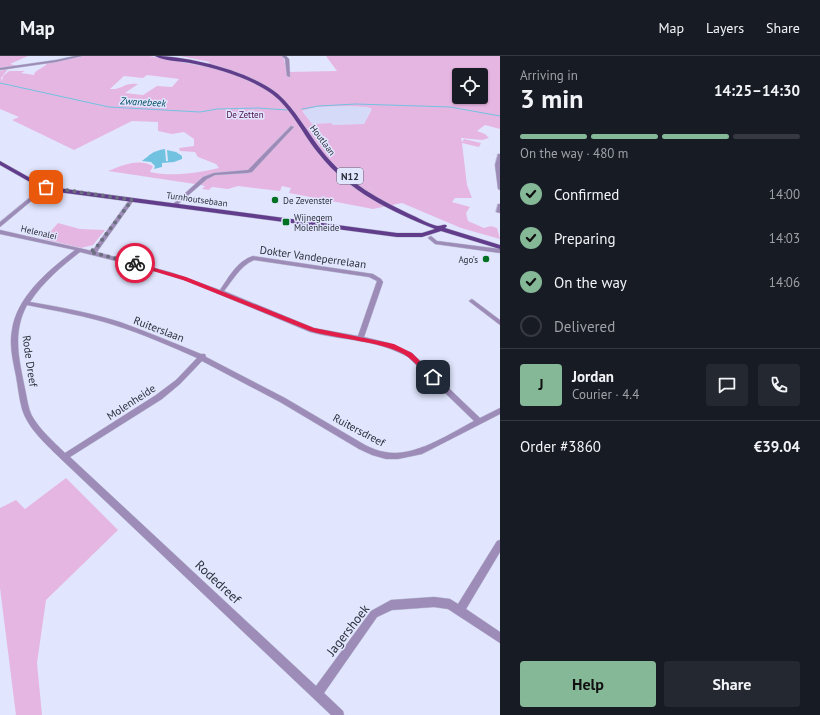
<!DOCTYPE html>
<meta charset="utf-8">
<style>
body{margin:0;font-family:"PT Sans",sans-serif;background:#242831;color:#f1f3f6;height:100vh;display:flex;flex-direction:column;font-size:15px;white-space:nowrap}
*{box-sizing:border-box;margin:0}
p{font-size:13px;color:#9ea1a6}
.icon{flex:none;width:22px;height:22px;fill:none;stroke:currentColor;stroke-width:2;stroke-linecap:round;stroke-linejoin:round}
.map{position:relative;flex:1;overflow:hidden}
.sheet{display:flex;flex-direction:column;background:#171b24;width:320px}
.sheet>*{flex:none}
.tools{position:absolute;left:452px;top:12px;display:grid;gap:8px}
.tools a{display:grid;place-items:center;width:36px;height:36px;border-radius:4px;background:#171b24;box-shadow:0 1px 3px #0004;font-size:20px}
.pin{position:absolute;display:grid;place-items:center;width:34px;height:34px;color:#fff;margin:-17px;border-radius:8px;box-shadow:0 2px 6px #0006}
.courier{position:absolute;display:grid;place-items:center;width:40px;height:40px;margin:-20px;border:3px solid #e11d48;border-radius:50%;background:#fff;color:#222;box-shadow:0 1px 5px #0007}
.overview em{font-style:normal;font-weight:700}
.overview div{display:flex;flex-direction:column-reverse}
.overview{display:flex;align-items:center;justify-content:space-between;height:68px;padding:0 20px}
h1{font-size:26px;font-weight:700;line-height:30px}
.bar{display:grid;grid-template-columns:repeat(4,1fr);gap:6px 4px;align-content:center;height:48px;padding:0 20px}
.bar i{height:5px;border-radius:3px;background:#363941}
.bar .on{background:#85b897}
.bar p{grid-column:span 4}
.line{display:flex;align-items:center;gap:10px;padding:0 20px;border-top:1px solid #363941}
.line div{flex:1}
.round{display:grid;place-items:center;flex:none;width:42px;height:42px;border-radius:4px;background:#242831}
ol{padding:0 20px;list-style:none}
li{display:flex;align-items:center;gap:12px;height:44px}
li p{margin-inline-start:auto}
li .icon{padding:4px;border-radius:50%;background:#85b897;color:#111;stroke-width:4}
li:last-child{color:#9ea1a6}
li i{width:22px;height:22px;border:2px solid #363941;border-radius:50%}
.cta{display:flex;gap:8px;margin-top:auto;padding:8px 20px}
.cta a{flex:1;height:46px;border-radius:4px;background:#85b897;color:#111;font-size:16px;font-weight:700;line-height:46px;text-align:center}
.cta a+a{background:#242831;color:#f1f3f6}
header{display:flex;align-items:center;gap:24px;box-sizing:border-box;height:56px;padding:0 20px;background:#171b24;border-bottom:1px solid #363941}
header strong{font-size:19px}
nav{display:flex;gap:22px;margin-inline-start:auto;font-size:14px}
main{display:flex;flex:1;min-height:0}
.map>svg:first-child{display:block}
.built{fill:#d5daf8}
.green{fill:#e6b6e2;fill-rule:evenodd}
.water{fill:#71c2e1}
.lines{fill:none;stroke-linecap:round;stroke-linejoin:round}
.stream{stroke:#71c2e1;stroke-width:1}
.minor-casing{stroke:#bdc1d7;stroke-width:1}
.major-casing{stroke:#bdc1d7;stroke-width:1}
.minor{fill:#9d8bb8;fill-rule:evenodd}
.major{fill:#613d8b;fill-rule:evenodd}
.route{fill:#e11d48}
.done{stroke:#6c6f7f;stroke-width:4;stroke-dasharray:0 7.2}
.poi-dot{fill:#007022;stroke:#e1e6fe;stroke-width:1.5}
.labels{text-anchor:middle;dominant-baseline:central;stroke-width:3;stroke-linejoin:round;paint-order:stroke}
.far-park-label{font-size:9px;fill:#4b0b4a;stroke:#e1e6fe}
.far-street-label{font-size:9px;fill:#2d2f3b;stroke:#e1e6fe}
.far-poi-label{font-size:9px;fill:#2d2f3b;stroke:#e1e6fe;text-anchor:start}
.far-water-label{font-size:10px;font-style:italic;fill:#004a5f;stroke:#e1e6fe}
.shield{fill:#e1e6fe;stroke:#636676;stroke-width:1}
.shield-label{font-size:10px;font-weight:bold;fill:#2d2f3b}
.street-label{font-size:11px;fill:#2d2f3b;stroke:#e1e6fe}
.near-street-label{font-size:13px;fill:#2d2f3b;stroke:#e1e6fe}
</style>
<header>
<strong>Map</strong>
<nav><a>Map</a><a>Layers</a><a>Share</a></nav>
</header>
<main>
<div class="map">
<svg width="500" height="659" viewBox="0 0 500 659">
<rect width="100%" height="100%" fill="#e1e6fe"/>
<path class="built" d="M347,50L367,51L372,53L364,68L332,69L330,67L312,68L302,55L315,51Z"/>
<g class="green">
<path d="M0,0H28L10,8L18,10L0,12Z"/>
<path d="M82,0H150L202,10L210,6L180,0H283L287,16L337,15L326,0H500V73L485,69L477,75L485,78L489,82L482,84L461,82L462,86L464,83L481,87L479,91L462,87L467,129L472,142H455L452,146L470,151L466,157L468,165L484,172L491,170L497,172L500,183L461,172L402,147L373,153L289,137L291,132L282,130L280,135L238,130L228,133L212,131L209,134L202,133L205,130L195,128L108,115C123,109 138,102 153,110L150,116C171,121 197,117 219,112L216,108L198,101L195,96L180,95L179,92L194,90V83L184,76L172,78L158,75V66L132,65L74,94L12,64L19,61L0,53V15L8,13L1,22L2,25L3,20L9,15H25L21,17L34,19L35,16L46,9V7ZM147,19L179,23L172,31L157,30L143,39L125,37L138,28C123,26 123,34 110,33L124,20L143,22ZM459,19H481V41H459ZM347,50L367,51L372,53L364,68L333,69L331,67L312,68L302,55L315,51Z"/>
<path d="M58,167L80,173L105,174L93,189L81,192L44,183Z"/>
<path d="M66,422L118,474L46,544L37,607L42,659H16L0,532V452L16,444L25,453Z"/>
</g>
<path class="water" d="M165,93L166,105H168L167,94L176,96L182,100V103L174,106L162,107V111L154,113L155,110L151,106L142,105C150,99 152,95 165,93Z"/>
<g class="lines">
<g class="stream">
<path d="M0,27L109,51L200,56L217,53L258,52L287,54"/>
<path d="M302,53L319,50L356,48L450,51L500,60"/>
</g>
<defs>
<g id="minor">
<path d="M75,0H82L56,6L0,14V12L56,4Z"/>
<path d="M282,0H286L289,3L290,21L287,20L285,3Z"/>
<path d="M291,70L294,71L252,116L247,117L215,119L207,123L176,150L172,149L203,121L214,117L248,114Z"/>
<path d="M498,98H500V134L498,133L495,109Z"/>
<path d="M44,130L48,131L0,171V166Z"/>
<path d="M130,143L134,144L97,196L173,217L220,234C229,221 237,205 253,200L373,218L381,223L383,226L364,281L389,287L412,297L480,362L500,352V358L422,398L398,403H386L372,399L359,393L280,346L202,305L180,328L162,343L70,401L316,630L371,555L391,544L434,541L450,543L458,548L497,485L500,484V496L466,553L500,576V587L448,553L434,551L392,554L377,561L324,637L343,655L344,659H331L61,403C47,389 28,373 22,353C19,342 18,331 16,320C13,305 9,289 12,274C17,240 49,214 75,194L0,178V174L92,195ZM80,196L148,213L187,225L310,276C344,285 376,283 408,301L474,365C449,378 414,402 385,396C378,395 371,392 365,389L285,342L206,301L205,298H201C174,287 148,276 120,266C91,257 60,251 30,246C43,226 62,210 80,196ZM254,204L369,221L377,225L358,280L314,272L224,235C233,224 240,210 254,204ZM27,249C57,255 86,260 114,269C143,278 170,290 197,302L176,324L156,339L65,397C53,385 40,374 32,360C28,352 27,342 25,333C19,303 12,277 27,249Z"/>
<path d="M498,148H500V157L496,156Z"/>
<path d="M431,180L437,185L500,193V197L435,188L428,182Z"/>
<path d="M472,243L500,264V269L470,246L469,245Z"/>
</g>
<path id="major" d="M155,0C189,0 252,16 278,38C296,54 307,76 322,95C346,126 381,145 416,161C422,164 431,169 438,170C441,170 443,168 446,169L447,170L445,172L500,189V193L441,175L422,181H397L58,136L37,130L0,109V105L41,128L58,132L397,177H422L435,173C392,156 348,135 319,98C303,79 292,53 272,38C248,21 219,13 190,7C179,5 165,5 155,0Z"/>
</defs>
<use href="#minor" class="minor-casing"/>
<use href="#major" class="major-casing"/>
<use href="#minor" class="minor"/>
<use href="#major" class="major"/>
</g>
<path class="route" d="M133,206L186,221L314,272L394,288L412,297L436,321L433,323H431C423,316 416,307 408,301C389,286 336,283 310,275L183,224L133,209Z"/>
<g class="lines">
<path class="done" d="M46,131L132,144L96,192L90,196L135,207"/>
</g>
<g class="poi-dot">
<circle cx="275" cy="144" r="4"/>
<rect x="282" y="162" width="8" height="8" rx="2"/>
<circle cx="486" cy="203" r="4"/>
</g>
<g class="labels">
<g class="far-park-label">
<text x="245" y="58">De Zetten</text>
</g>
<g class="far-street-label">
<text transform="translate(323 84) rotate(53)">Houtlaan</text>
<text transform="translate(197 143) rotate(8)">Turnhoutsebaan</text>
<text transform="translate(39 176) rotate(13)">Helenalei</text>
</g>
<g class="far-poi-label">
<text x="283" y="144">De Zevenster</text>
<text x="294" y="161">Wijnegem<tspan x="294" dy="10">Molenheide</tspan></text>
<text x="478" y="203" text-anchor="end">Ago's</text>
</g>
<g class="far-water-label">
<text transform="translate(143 46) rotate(3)">Zwanebeek</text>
</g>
<rect class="shield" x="337" y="112" width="26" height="16" rx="3"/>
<g class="shield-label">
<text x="350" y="120">N12</text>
</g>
<g class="street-label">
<text transform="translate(313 201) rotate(8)">Dokter Vandeperrelaan</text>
<text transform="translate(159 273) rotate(21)">Ruiterslaan</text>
<text transform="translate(30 305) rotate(82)">Rode Dreef</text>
<text transform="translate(131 346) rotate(-33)">Molenheide</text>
<text transform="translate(359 374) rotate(28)">Ruitersdreef</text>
</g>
<g class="near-street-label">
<text transform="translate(218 526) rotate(43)">Rodedreef</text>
<text transform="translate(348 574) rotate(-52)">Jagershoek</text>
</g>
</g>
</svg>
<div class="tools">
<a><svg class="icon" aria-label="locate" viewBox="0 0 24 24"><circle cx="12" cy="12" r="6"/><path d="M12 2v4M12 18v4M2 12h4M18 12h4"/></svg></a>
</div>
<div class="pin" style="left:46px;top:131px;background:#ea580c"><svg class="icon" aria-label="bag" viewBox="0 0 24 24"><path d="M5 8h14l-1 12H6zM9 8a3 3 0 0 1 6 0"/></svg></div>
<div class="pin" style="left:433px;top:321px;background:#1f2937"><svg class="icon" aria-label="home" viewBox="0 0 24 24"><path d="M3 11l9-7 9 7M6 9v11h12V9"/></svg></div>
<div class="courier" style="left:135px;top:207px"><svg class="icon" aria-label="bike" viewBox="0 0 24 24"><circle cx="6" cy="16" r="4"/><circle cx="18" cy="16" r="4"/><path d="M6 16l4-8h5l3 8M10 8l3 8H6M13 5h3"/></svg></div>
</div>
<section class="sheet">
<div class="overview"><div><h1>3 min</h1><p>Arriving in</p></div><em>14:25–14:30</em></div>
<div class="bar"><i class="on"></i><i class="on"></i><i class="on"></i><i></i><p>On the way · 480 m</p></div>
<ol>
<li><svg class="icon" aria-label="check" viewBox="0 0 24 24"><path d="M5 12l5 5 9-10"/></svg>Confirmed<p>14:00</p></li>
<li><svg class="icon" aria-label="check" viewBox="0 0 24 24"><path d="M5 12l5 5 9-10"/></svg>Preparing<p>14:03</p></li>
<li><svg class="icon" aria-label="check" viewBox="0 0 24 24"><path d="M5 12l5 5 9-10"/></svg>On the way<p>14:06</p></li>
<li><i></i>Delivered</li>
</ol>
<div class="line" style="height:72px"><b class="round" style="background:#85b897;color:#111">J</b><div><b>Jordan</b><p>Courier · 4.4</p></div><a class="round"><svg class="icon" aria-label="chat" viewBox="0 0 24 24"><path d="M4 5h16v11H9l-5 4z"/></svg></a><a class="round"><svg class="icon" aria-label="phone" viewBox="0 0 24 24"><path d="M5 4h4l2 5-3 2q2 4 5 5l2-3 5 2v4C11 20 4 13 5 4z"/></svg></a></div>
<div class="line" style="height:52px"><div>Order #3860</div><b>€39.04</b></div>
<div class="cta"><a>Help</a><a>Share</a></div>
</section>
</main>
